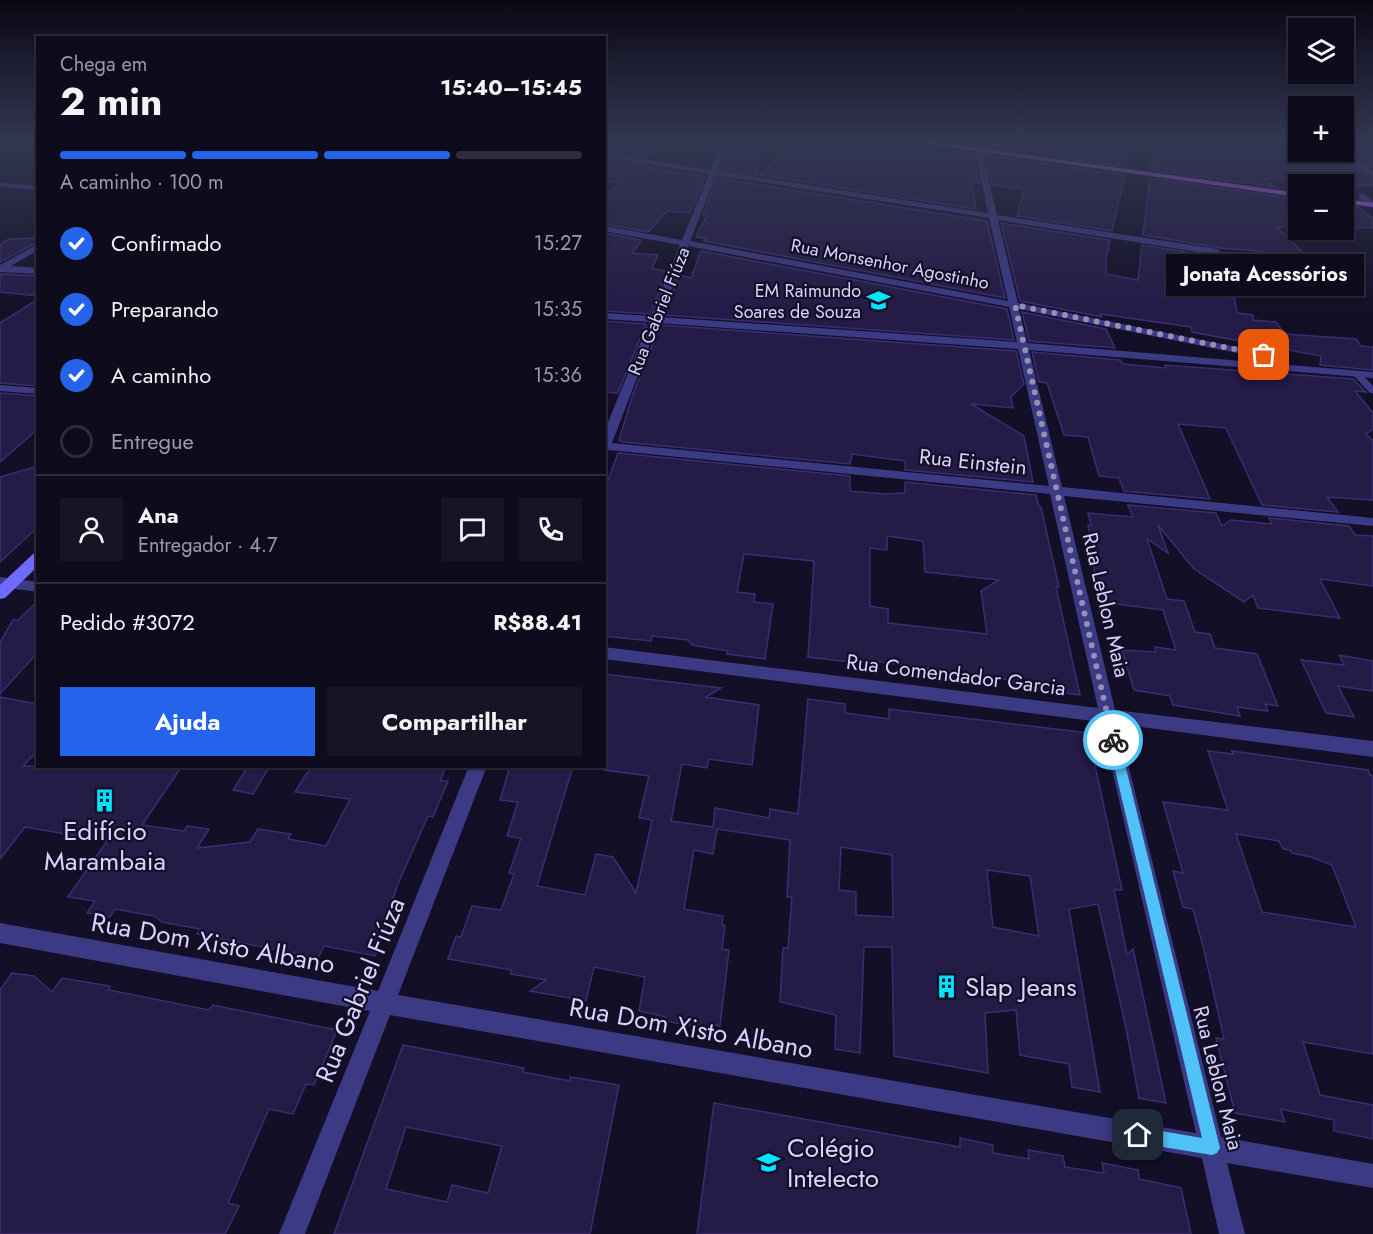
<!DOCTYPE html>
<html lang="pt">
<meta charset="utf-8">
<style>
body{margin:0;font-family:Jost,sans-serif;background:#171425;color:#f1f3f6;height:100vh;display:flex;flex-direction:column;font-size:22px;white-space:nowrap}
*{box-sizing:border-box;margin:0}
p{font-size:20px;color:#9b9ba3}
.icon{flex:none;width:33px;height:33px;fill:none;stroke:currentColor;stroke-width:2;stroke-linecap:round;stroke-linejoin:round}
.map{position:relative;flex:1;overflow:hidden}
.panel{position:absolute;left:36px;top:36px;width:570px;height:732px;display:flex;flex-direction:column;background:#0e0b1c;border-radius:0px;box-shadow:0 2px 4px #0004,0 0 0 2px #2e2b3b}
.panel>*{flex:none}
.fabs{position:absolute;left:1288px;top:18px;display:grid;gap:12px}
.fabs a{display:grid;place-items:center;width:66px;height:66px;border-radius:0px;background:#0e0b1c;box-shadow:0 2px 4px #0004,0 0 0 2px #2e2b3b;font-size:30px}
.pin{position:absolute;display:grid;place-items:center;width:51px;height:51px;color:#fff;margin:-26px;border-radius:12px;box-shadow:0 3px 9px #0006}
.courier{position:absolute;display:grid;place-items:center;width:60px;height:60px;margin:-30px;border:4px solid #4fc3f7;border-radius:50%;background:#fff;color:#222;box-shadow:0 2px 8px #0007}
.bubble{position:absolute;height:42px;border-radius:0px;background:#0e0b1c;box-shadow:0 2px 4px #0004,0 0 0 2px #2e2b3b;font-size:20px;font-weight:700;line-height:42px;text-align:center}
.head em{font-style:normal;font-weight:700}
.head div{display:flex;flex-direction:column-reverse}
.head{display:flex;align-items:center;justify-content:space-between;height:102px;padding:0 24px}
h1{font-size:39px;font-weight:700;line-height:45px}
.bar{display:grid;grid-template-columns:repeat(4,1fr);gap:9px 6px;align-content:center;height:72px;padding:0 24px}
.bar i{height:8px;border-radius:4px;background:#2e2b3b}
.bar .active{background:#2563eb}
.bar p{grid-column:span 4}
.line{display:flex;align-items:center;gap:15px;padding:0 24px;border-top:2px solid #2e2b3b}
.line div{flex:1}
.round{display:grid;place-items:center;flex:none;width:63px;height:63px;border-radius:0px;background:#171425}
ol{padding:0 24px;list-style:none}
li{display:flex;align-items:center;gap:18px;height:66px}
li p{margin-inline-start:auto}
li .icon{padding:6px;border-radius:50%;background:#2563eb;color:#fff;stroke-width:4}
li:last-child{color:#9b9ba3}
li i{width:33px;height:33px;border:3px solid #2e2b3b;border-radius:50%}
.action{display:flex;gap:12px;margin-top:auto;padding:12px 24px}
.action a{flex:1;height:69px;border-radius:0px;background:#2563eb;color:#fff;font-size:24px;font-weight:700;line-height:69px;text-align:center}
.action a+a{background:#171425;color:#f1f3f6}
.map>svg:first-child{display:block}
.building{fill:#241b47;stroke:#3b2d73;stroke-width:1.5;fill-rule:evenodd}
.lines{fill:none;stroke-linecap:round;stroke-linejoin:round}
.lane{fill:#3d3a85;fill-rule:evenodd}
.street{fill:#3d3a85;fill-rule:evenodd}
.secondary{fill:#6f6bff;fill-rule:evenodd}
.primary{fill:#c25bff;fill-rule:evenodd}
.route{fill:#4fc3f7}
.done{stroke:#948fb3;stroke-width:6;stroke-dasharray:0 10.8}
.labels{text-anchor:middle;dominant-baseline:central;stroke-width:4.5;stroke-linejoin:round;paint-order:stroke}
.far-street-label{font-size:18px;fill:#d9d4ff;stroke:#130f26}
.far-poi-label{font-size:18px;fill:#d9d4ff;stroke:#130f26;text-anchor:end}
.street-label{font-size:21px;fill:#d9d4ff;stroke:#130f26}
.near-poi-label{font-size:26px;fill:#d9d4ff;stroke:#130f26;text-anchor:start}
.near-street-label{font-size:26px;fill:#d9d4ff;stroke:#130f26}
</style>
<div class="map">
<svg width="1373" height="1234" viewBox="0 0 1373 1234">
<rect width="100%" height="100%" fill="#130f26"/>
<g class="building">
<path d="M604,139H674L649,158L604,151Z"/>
<path d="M735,139H767L756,175L720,169Z"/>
<path d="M798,139H864L973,154L979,183L972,182L976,209L760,175Z"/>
<path d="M1056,139H1134L1127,167L1056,157Z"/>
<path d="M1154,139L1299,141V152H1332L1373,178V185H1344V181L1263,179L1275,187L1151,170Z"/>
<path d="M1344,142H1373V168L1344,151Z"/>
<path d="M985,155L1125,175L1112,231L1017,216L1024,189L992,185Z"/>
<path d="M604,159L651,167L649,169L706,176L690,213L667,211L648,232L604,224V196L622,183L604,181Z"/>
<path d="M717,178L987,221L1005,298L704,241L706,238L696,237L707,215H703Z"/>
<path d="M1150,178L1289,198L1299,205V225L1290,224L1294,228L1277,227L1319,269L1269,261L1260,251L1220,248L1143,235Z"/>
<path d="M1344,205L1359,207L1373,219V228L1344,227Z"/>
<path d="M1001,223L1110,240L1106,258V274L1138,280L1142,245L1206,255L1209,294L1235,299L1237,313L1253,315V320L1276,322L1285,334L1356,339L1361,346L1373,347V370L1320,365L1321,356L1192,332L1191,327L1100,314L1102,317L1020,301Z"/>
<path d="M604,233L642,240L632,253L658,255L652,268L667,272L650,314L604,311Z"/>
<path d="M38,238V242L0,262V244L9,239Z"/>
<path d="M701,251L1007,309L1014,340L664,315L679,275L691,278Z"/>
<path d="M0,274L38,276V296L0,292Z"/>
<path d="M38,299V386L0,383V323Z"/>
<path d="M1022,312L1106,329L1115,348L1029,341Z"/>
<path d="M604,321L646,324L618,393L604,392Z"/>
<path d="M660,325L1016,351L1024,384L1011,397L1013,408L971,404L1024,436L1033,482L905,470V461L852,454L850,464L623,442L619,440L633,394Z"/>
<path d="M1032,352L1120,360L1123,364L1166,368L1165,365L1353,379L1366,392L1355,391L1373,413V429L1366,434L1373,441V500L1327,497L1338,512L1262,505L1226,428L1178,424L1210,499L1124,491L1119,478L1099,476L1088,437L1064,435L1047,383L1039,382Z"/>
<path d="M0,393L38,396V429L0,462Z"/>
<path d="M618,453L850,476V491L885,494L905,493V482L1036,495L1039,507H1041L1059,587H1056L1080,695L1014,687L1013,681L992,677L866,660V664L808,657L814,561L744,554L737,592L755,594L754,602L773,604L765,659L727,654L728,651L692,645L688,640L652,636L651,641L604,636V491ZM887,536L923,541L925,572L999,580L981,591L987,634L888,623V609L870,606V548L887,550Z"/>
<path d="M38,466V527L0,562V477Z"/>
<path d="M1128,505L1216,513L1222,526L1231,520L1272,524L1269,518L1349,526L1355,535L1373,536V586L1320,579L1340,618L1258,608L1253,595L1244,602L1194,569L1158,525L1168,553L1147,539L1167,599L1184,601L1195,632L1210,634L1215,648L1257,654L1278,706L1265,704L1268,711L1237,707L1240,716L1173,705L1170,696L1134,690L1122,650L1156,652L1155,647L1176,650L1163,610L1109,603L1107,592L1099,591L1089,547L1093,548L1088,525H1091L1088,513L1133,517Z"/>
<path d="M38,601V652L0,694V642L13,620H18Z"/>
<path d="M1339,655L1373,661V691L1338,686L1354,717L1326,713L1301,660L1344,665Z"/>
<path d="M604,674L721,688L706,697L759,705L752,765L709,759L707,768L682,764L671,821L713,827L715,808L769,818L770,809L798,814L808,699L845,704V713L889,719V709L1088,733L1122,890H1114L1120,919L1127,955L1133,949L1166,1103L1139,1098L1126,1028L1098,904L1069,909L1100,1092L1072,1087L1069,1064L1020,1055L1016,1010L985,1013L988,1073L894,1056L892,947H864L860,1053L835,1049L836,1015L780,1002L783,948H788L792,897H787L790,840L717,829L713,854L694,850L684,909L723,916L722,925L725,926L722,949L729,950L720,1026L709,1024L708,1029L665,1021L666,1017L639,1011L645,977L594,967L586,1001L530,991L546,980L510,974L512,970L448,959L456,936L461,937L472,906L501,910L514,874L509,873L521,838L507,836L518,802L500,800L510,766H573L537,886L585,895L596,854L613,857L636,893L652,820L639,818L649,776L604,770ZM841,847L892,855L893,917L856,915V892L839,890ZM987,870L1030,876L1039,936L993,927Z"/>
<path d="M0,697L38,704V750L23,766H182L142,825L184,831L187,826L209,829L197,848L250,842L258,829L291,834L288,839L326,846L350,799L295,792L306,774L314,766H446L440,781H448L433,817L428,816L398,884L393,899L397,901L375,956L324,946L318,958L197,934L200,929L162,922L154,916L115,909L110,917L87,913L95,901L68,897L107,841L25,827L0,859Z"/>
<path d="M1208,751L1233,754L1232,751L1368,770L1370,775H1373V1054L1303,1042L1320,1095L1373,1105V1139L1334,1131V1120L1280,1109L1285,1122L1235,1113L1216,1038L1224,1039L1204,950L1193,909L1183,907L1173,871L1183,873L1163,802L1228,810ZM1236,834L1279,841L1283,849L1290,850L1292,853L1311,857L1332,865L1356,927L1262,912Z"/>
<path d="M248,766H270L253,794L233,790Z"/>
<path d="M12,973L34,976L52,992L62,978L110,986L109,990L209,1010L213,1005L337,1030L314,1085L306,1084L293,1114L269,1109L228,1203L239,1206L225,1234H0V990Z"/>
<path d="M403,1045L524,1068L523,1072L570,1081V1077L619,1085L590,1234H334ZM406,1127L502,1146L488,1193L452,1185L447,1202L386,1189Z"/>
<path d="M714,1103L960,1147V1138L993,1145V1153L1029,1159L1028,1150L1063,1156L1065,1167L1104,1173L1102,1163L1138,1170L1139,1179L1181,1188L1191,1234H697Z"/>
</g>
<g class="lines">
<path class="lane" d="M1354,372H1360L1373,386V393H1370L1354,376Z"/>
<g class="street">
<path d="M722,139H729L717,171L988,213L975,151L993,145L992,139H999V147L982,152L997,215L1217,249L1221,252L1217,255L998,220L1018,303L1282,356L1287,359L1282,362L1019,309L1027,343L1373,372V378L1029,350L1062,487L1373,518V526L1064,496L1115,710L1373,741V757L1118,724L1221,1137L1373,1164V1188L1227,1163L1245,1234H1219L1202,1158L390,1015L305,1234H279L370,1011L0,943V923L378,991L469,766H487L398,995L1196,1133L1101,722L604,659V647L1098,708L1050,494L609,450L604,452V432L649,322L604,319V313L651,316L680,245L604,231V226L682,240L709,174L604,157V153L710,170ZM716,175L989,218L1008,301L690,241ZM688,246L1009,307L1017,342L661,317ZM658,323L1018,349L1049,486L612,443Z"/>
<path d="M1334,152H1342L1373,171V176Z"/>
<path d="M0,183L38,186V190L0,187Z"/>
<path d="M1359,194H1365L1373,202V208L1359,198Z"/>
<path d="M38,244V250L11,266L38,268V274L0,272V265Z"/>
<path d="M0,385L38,388V394L0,391Z"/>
<path d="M0,577L38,582V592L0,587Z"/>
</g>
<path class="secondary" d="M38,552V566L5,598L0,599V585L33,554Z"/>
<g class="primary">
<path d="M891,139H912L1299,193V197Z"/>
<path d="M1344,199L1373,203V207L1344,203Z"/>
</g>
</g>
<linearGradient id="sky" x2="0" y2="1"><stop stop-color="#0a0815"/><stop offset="0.45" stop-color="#333752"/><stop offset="1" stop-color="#333752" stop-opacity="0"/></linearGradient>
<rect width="1373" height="312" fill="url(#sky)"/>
<path class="route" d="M1113,735L1119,740L1220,1148L1217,1153L1212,1155L1138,1143L1132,1141L1130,1135L1132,1130L1138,1127L1202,1138L1108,740Z"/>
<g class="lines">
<path class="done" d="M1113,740L1015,305L1264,355"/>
</g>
<defs>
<symbol id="school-bare" viewBox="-9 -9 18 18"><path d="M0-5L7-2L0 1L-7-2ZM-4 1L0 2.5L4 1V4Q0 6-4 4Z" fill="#00e5ff" stroke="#130f26" stroke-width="2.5" paint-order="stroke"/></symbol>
<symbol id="building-bare" viewBox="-9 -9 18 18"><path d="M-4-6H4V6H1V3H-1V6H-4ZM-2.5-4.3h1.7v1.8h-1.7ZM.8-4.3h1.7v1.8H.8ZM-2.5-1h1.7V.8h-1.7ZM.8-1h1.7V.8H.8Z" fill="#00e5ff" stroke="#130f26" stroke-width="2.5" paint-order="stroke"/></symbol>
</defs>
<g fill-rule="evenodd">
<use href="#school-bare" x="862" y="284" width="33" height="33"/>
<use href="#building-bare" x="88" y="784" width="33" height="33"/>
<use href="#building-bare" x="930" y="970" width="33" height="33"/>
<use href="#school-bare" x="752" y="1146" width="33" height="33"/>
</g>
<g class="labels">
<g class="far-street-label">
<text transform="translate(890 264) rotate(11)">Rua Monsenhor Agostinho</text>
<text transform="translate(659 311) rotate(-68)">Rua Gabriel Fiúza</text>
</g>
<g class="far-poi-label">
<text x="861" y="291">EM Raimundo<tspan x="861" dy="21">Soares de Souza</tspan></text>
</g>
<g class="street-label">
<text transform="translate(973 462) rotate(6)">Rua Einstein</text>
<text transform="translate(1106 605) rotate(77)">Rua Leblon Maia</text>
<text transform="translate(956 675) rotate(7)">Rua Comendador Garcia</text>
<text transform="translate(1218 1078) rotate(76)">Rua Leblon Maia</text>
</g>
<g class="near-poi-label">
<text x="105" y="831" text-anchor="middle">Edifício<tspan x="105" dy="30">Marambaia</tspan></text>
<text x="965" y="987">Slap Jeans</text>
<text x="787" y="1148">Colégio<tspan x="787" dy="30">Intelecto</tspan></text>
</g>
<g class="near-street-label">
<text transform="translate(213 943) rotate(10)">Rua Dom Xisto Albano</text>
<text transform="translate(360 990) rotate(-68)">Rua Gabriel Fiúza</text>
<text transform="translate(691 1028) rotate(10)">Rua Dom Xisto Albano</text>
</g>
</g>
</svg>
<div class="fabs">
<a><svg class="icon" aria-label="layers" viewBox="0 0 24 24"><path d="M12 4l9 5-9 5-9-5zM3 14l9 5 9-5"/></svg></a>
<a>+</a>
<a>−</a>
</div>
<div class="pin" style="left:1264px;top:355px;background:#ea580c"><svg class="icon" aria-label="bag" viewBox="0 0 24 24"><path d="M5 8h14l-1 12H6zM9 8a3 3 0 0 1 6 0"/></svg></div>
<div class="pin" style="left:1138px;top:1135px;background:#1f2937"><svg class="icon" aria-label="home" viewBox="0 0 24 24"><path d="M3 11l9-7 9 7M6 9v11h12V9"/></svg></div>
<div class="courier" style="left:1113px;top:740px"><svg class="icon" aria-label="bike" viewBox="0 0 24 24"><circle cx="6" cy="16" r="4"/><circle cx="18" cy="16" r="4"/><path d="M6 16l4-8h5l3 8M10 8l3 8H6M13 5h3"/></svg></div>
<div class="bubble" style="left:1166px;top:254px;width:198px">Jonata Acessórios</div>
<section class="panel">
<div class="head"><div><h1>2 min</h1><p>Chega em</p></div><em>15:40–15:45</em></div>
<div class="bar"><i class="active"></i><i class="active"></i><i class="active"></i><i></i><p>A caminho · 100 m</p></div>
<ol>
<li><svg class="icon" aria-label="check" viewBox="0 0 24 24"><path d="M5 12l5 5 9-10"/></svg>Confirmado<p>15:27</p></li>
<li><svg class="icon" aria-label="check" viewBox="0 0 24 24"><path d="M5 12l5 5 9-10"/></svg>Preparando<p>15:35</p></li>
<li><svg class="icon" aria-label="check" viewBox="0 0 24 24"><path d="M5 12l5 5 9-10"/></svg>A caminho<p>15:36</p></li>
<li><i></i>Entregue</li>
</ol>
<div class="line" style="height:108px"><a class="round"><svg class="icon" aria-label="person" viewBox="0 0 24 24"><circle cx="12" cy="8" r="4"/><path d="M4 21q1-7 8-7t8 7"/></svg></a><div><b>Ana</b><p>Entregador · 4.7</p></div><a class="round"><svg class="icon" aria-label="chat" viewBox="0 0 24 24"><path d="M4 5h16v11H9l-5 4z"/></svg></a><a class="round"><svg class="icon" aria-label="phone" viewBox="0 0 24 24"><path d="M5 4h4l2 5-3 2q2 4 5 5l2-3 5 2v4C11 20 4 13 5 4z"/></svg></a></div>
<div class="line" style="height:78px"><div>Pedido #3072</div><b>R$88.41</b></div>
<div class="action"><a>Ajuda</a><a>Compartilhar</a></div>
</section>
</div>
